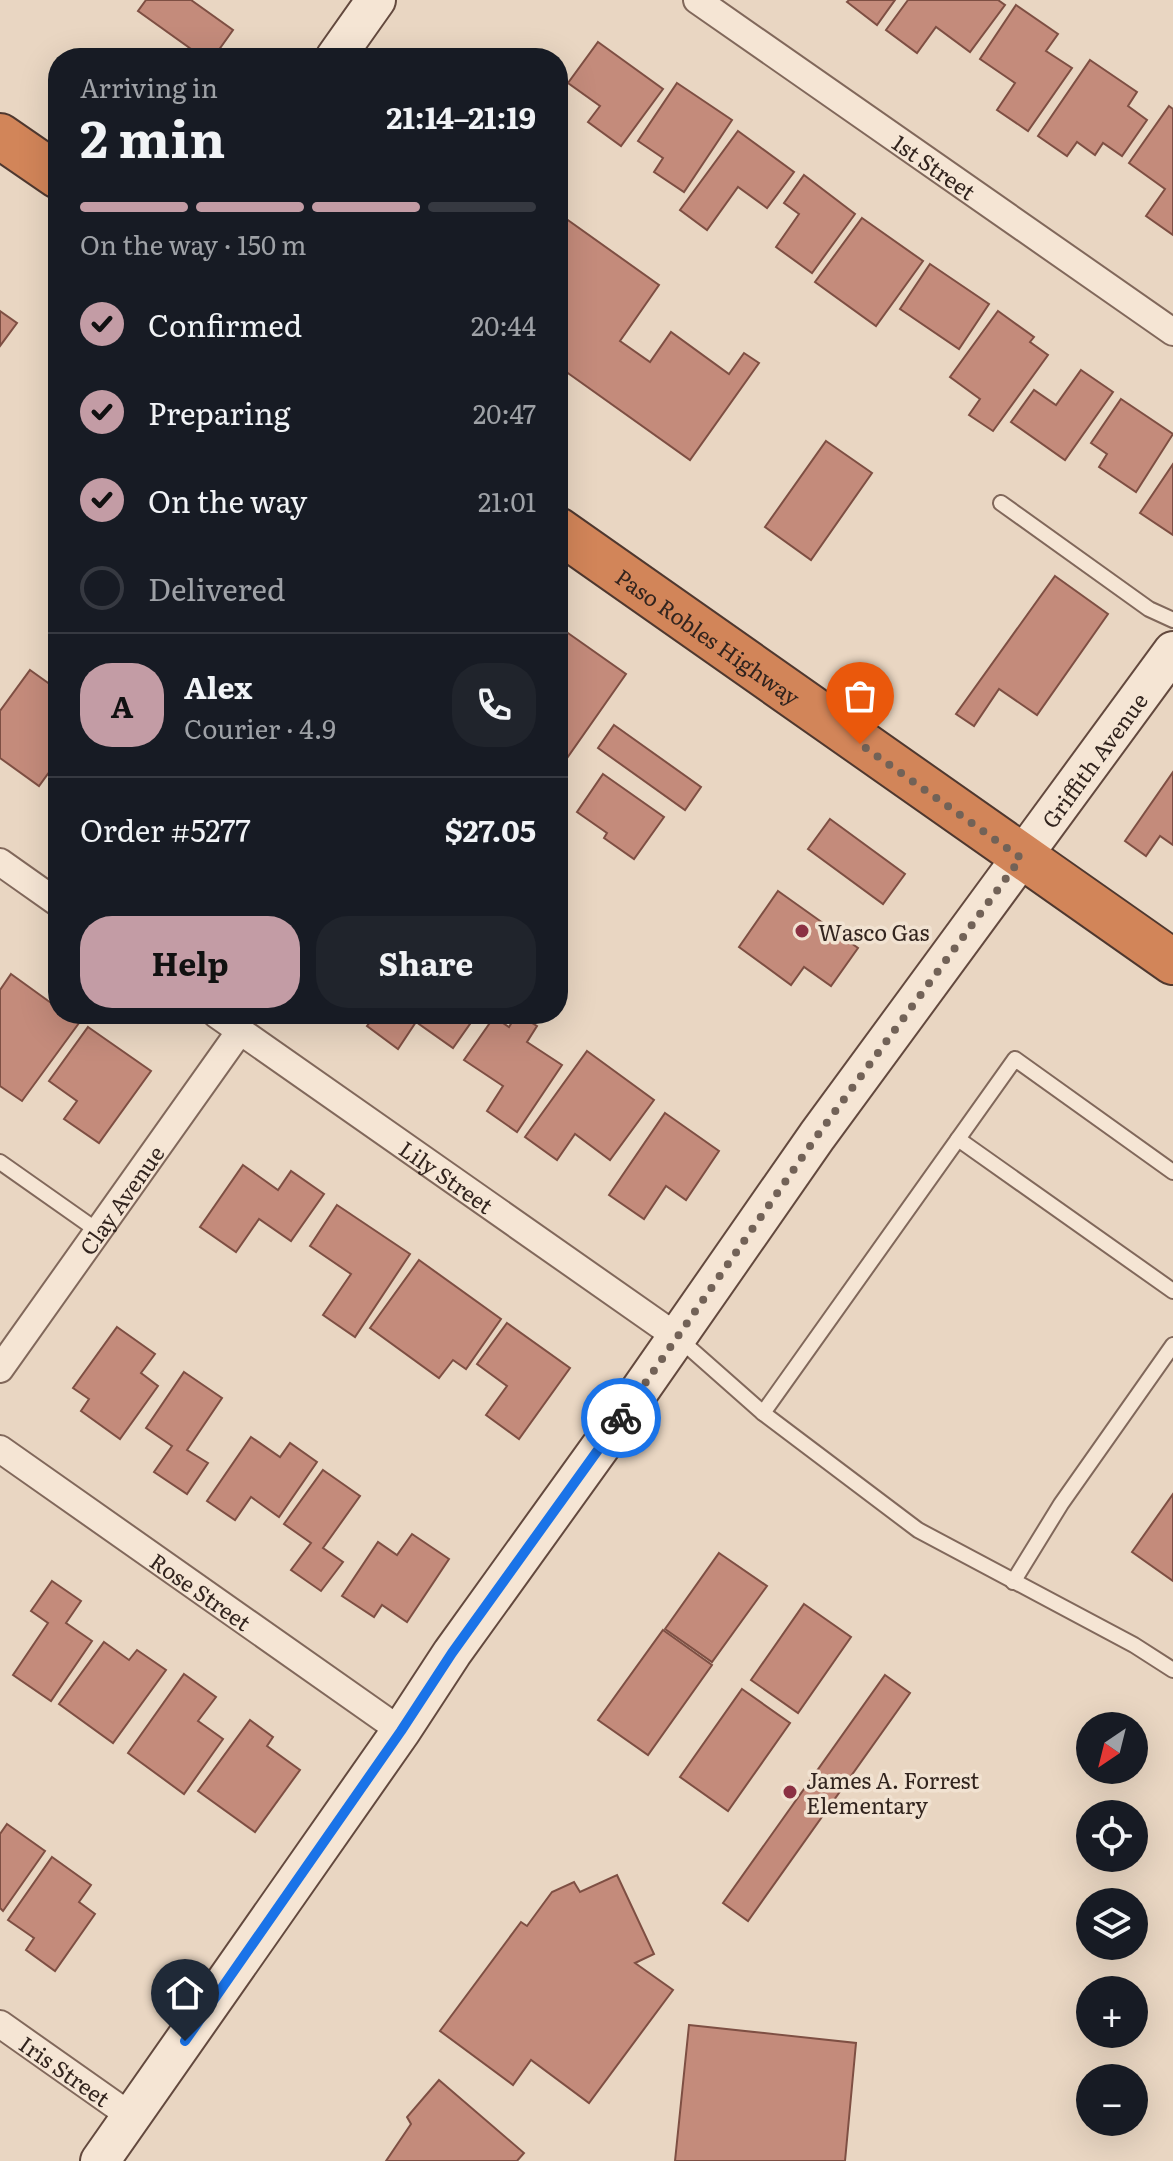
<!DOCTYPE html>
<meta charset="utf-8">
<style>
body{margin:0;font-family:Literata,serif;background:#20242c;color:#f1f3f6;height:100vh;display:flex;flex-direction:column;font-size:30px;white-space:nowrap}
*{box-sizing:border-box;margin:0}
p{font-size:26px;color:#9ea1a6}
.icon{flex:none;width:44px;height:44px;fill:none;stroke:currentColor;stroke-width:2;stroke-linecap:round;stroke-linejoin:round}
.map{position:relative;flex:1;overflow:hidden}
.side{position:absolute;left:48px;top:48px;width:520px;height:976px;display:flex;flex-direction:column;background:#171b24;border-radius:32px;box-shadow:0 8px 32px #0002}
.side>*{flex:none}
.needle{width:52px;rotate:215deg}
.controls{position:absolute;left:1076px;top:1712px;display:grid;gap:16px}
.controls a{display:grid;place-items:center;width:72px;height:72px;border-radius:50%;background:#171b24;box-shadow:0 8px 32px #0002;font-size:40px}
.pin{position:absolute;display:grid;place-items:center;width:68px;height:68px;color:#fff;margin:-82px -34px;border-radius:50% 50% 50% 0;rotate:-45deg;box-shadow:0 0 8px #0007}
.pin .icon{rotate:45deg}
.courier{position:absolute;display:grid;place-items:center;width:80px;height:80px;margin:-40px;border:6px solid #1a73e8;border-radius:50%;background:#fff;color:#222;box-shadow:0 2px 10px #0007}
.summary em{font-style:normal;font-weight:700}
.summary div{display:flex;flex-direction:column-reverse}
.summary{display:flex;align-items:center;justify-content:space-between;height:136px;padding:0 32px}
h1{font-size:52px;font-weight:700;line-height:60px}
.bar{display:grid;grid-template-columns:repeat(4,1fr);gap:12px 8px;align-content:center;height:96px;padding:0 32px}
.bar i{height:10px;border-radius:6px;background:#363941}
.bar .selected{background:#c39ca5}
.bar p{grid-column:span 4}
.line{display:flex;align-items:center;gap:20px;padding:0 32px;border-top:2px solid #363941}
.line div{flex:1}
.round{display:grid;place-items:center;flex:none;width:84px;height:84px;border-radius:32px;background:#20242c}
ol{padding:0 32px;list-style:none}
li{display:flex;align-items:center;gap:24px;height:88px}
li p{margin-inline-start:auto}
li .icon{padding:8px;border-radius:50%;background:#c39ca5;color:#111;stroke-width:4}
li:last-child{color:#9ea1a6}
li i{width:44px;height:44px;border:4px solid #363941;border-radius:50%}
.button{display:flex;gap:16px;margin-top:auto;padding:16px 32px}
.button a{flex:1;height:92px;border-radius:32px;background:#c39ca5;color:#111;font-size:32px;font-weight:700;line-height:92px;text-align:center}
.button a+a{background:#20242c;color:#f1f3f6}
.map>svg:first-child{display:block}
.building{fill:#c48b7b;stroke:#7e4f43;stroke-width:2}
.lines{fill:none;stroke-linecap:round;stroke-linejoin:round}
.lane-casing{stroke:#81685b;stroke-width:18}
.street-casing{stroke:#81685b;stroke-width:30}
.secondary-casing{stroke:#63493e;stroke-width:42}
.highway-casing{stroke:#4f382f;stroke-width:48}
.lane{stroke:#f5e5d4;stroke-width:14}
.street{stroke:#f5e5d4;stroke-width:26}
.secondary{stroke:#f5e5d4;stroke-width:38}
.highway{stroke:#d28559;stroke-width:44}
.done{stroke:#726257;stroke-width:8;stroke-dasharray:0 14.4}
.route{stroke:#1a73e8;stroke-width:10}
.poi-dot{fill:#8b3143;stroke:#f1e2d1;stroke-width:3}
.labels{text-anchor:middle;dominant-baseline:central;stroke-width:7;stroke-linejoin:round;paint-order:stroke}
.street-label{font-size:22px;fill:#32241e;stroke:#f1e2d1}
.poi-label{font-size:22px;fill:#32241e;stroke:#f1e2d1;text-anchor:start}
</style>
<div class="map">
<svg width="1173" height="2161" viewBox="0 0 1173 2161">
<rect width="100%" height="100%" fill="#e9d6c2"/>
<g class="building">
<path d="M146,0H191L233,30L213,58H184L191,49L138,11Z"/>
<path d="M849,0H895L877,25L847,2Z"/>
<path d="M908,0H998L1005,5L970,52L936,27L917,53L886,30Z"/>
<path d="M1016,5L1058,34L1046,51L1072,68L1028,131L997,110L1015,83L980,59Z"/>
<path d="M598,42L663,89L621,146L588,122L600,106L568,83Z"/>
<path d="M1090,60L1137,92L1128,106L1147,120L1122,156L1103,143L1095,155L1077,142L1067,156L1038,136Z"/>
<path d="M677,83L732,120L684,192L654,172L663,158L638,141Z"/>
<path d="M1169,106L1173,109V235L1146,216L1165,189L1129,163Z"/>
<path d="M738,131L794,172L767,208L738,187L707,230L680,210Z"/>
<path d="M804,175L855,214L812,273L776,247L799,214L784,203Z"/>
<path d="M558,213L659,285L620,341L650,362L671,332L729,374L744,353L759,363L690,460L558,366Z"/>
<path d="M862,218L923,261L876,326L815,282Z"/>
<path d="M930,264L989,304L959,349L900,309Z"/>
<path d="M0,311L17,323L0,346Z"/>
<path d="M998,311L1034,337L1030,342L1048,355L993,431L969,415L980,399L950,377Z"/>
<path d="M1081,370L1113,392L1065,460L1011,422L1034,390L1056,405Z"/>
<path d="M1121,399L1173,434L1136,492L1099,467L1107,454L1091,443Z"/>
<path d="M826,441L872,473L811,560L765,527Z"/>
<path d="M1173,464V535L1140,513Z"/>
<path d="M1055,576L1108,614L1037,715L999,689L974,726L956,714Z"/>
<path d="M558,626L626,674L558,771V686L561,682L558,680Z"/>
<path d="M30,670L58,690V760L39,786L0,758V711Z"/>
<path d="M614,725L701,787L685,810L598,748Z"/>
<path d="M1173,772V845L1160,836L1146,856L1125,841Z"/>
<path d="M603,774L664,817L634,859L604,838L607,833L577,812Z"/>
<path d="M830,819L905,874L883,904L808,849Z"/>
<path d="M778,891L858,948L831,986L804,967L791,985L739,947Z"/>
<path d="M11,974L58,1008V1014H66L79,1023L22,1101L0,1086V990Z"/>
<path d="M376,1014H477L453,1048L416,1022L398,1049L367,1026Z"/>
<path d="M517,1014L537,1026L527,1042L562,1065L517,1132L487,1111L503,1086L464,1060L494,1017L509,1027Z"/>
<path d="M88,1027L151,1071L99,1143L64,1119L77,1101L49,1081Z"/>
<path d="M587,1051L654,1100L610,1160L575,1134L557,1160L525,1137Z"/>
<path d="M665,1113L719,1151L686,1200L666,1186L644,1219L609,1195Z"/>
<path d="M243,1165L278,1190L291,1171L324,1194L291,1241L259,1219L236,1252L200,1227Z"/>
<path d="M337,1205L410,1254L355,1337L323,1315L351,1274L310,1246Z"/>
<path d="M419,1260L501,1319L466,1369L453,1360L439,1378L370,1328Z"/>
<path d="M507,1323L570,1368L519,1439L486,1415L507,1386L477,1364Z"/>
<path d="M117,1327L155,1354L141,1373L158,1386L120,1439L81,1411L89,1399L73,1388Z"/>
<path d="M184,1372L222,1398L187,1450L208,1463L187,1494L154,1472L172,1446L146,1428Z"/>
<path d="M251,1437L280,1457L290,1443L317,1462L279,1517L251,1497L235,1520L207,1501Z"/>
<path d="M323,1470L360,1496L323,1548L343,1562L321,1591L291,1570L311,1543L284,1524Z"/>
<path d="M1173,1494V1581L1132,1552Z"/>
<path d="M412,1534L449,1559L407,1622L382,1605L374,1617L342,1596L378,1542L397,1555Z"/>
<path d="M719,1553L767,1586L712,1662L665,1629Z"/>
<path d="M52,1581L81,1601L66,1623L92,1641L51,1701L13,1675L48,1623L31,1611Z"/>
<path d="M804,1604L851,1637L798,1713L751,1680Z"/>
<path d="M663,1630L712,1665L648,1755L598,1720Z"/>
<path d="M104,1642L129,1660L137,1650L166,1670L113,1743L59,1704Z"/>
<path d="M184,1674L216,1697L198,1721L223,1739L184,1794L128,1753Z"/>
<path d="M885,1675L910,1693L748,1921L723,1903Z"/>
<path d="M742,1689L790,1723L728,1811L680,1777Z"/>
<path d="M250,1720L273,1737L267,1746L300,1770L255,1832L198,1791Z"/>
<path d="M7,1824L45,1851L3,1911L0,1908V1834Z"/>
<path d="M52,1857L91,1885L79,1902L95,1914L55,1971L26,1950L34,1938L8,1920Z"/>
<path d="M617,1875L654,1954L635,1963L673,1990L589,2103L531,2060L513,2085L440,2031L521,1922L527,1926L552,1892L574,1882L580,1892Z"/>
<path d="M689,2025L856,2043L845,2161H675Z"/>
<path d="M439,2080L524,2153L517,2161H386L411,2124L407,2117Z"/>
</g>
<g class="lines">
<defs>
<g id="lane">
<path d="M1001,503L1149,609L1173,620"/>
<path d="M958,1139L1173,1291"/>
<path d="M0,1162L98,1231"/>
<path d="M677,1337L763,1413L918,1530L1134,1645L1173,1670"/>
<path d="M763,1413L1015,1059L1173,1172"/>
<path d="M1013,1582L1061,1504L1173,1345"/>
</g>
<g id="street">
<path id="s1" d="M697,0L1173,332"/>
<path d="M0,862L58,903"/>
<path id="s2" d="M216,1014L677,1337"/>
<path id="s3" d="M0,1369L240,1031"/>
<path id="s4" d="M0,1449L401,1731"/>
<path id="s5" d="M0,2024L132,2117"/>
</g>
<g id="secondary">
<path d="M335,58L376,0"/>
<path id="s6" d="M100,2161L401,1731L452,1653L606,1439L817,1136L1173,651"/>
</g>
<g id="highway">
<path d="M0,136L58,176"/>
<path id="s7" d="M558,530L1173,962"/>
</g>
</defs>
<use href="#lane" class="lane-casing"/>
<use href="#street" class="street-casing"/>
<use href="#secondary" class="secondary-casing"/>
<use href="#highway" class="highway-casing"/>
<use href="#lane" class="lane"/>
<use href="#street" class="street"/>
<use href="#secondary" class="secondary"/>
<use href="#highway" class="highway"/>
</g>
<g class="lines">
<path class="done" d="M621,1418L817,1136L1021,858L860,744"/>
<path class="route" d="M185,2041L401,1731L452,1653L621,1418"/>
</g>
<g class="poi-dot">
<circle cx="802" cy="931" r="8"/>
<circle cx="790" cy="1792" r="8"/>
</g>
<g class="labels">
<g class="street-label">
<text stroke="none"><textPath href="#s1" startOffset="290">1st Street</textPath></text>
<text stroke="none"><textPath href="#s7" startOffset="184">Paso Robles Highway</textPath></text>
<text stroke="none"><textPath href="#s6" startOffset="1718">Griffith Avenue</textPath></text>
<text stroke="none"><textPath href="#s2" startOffset="282">Lily Street</textPath></text>
<text stroke="none"><textPath href="#s3" startOffset="208">Clay Avenue</textPath></text>
<text stroke="none"><textPath href="#s4" startOffset="246">Rose Street</textPath></text>
<text stroke="none"><textPath href="#s5" startOffset="80">Iris Street</textPath></text>
</g>
<g class="poi-label">
<text x="818" y="931">Wasco Gas</text>
<text x="806" y="1779">James A. Forrest<tspan x="806" dy="25">Elementary</tspan></text>
</g>
</g>
</svg>
<div class="controls">
<a><svg class="needle" viewBox="-14 -14 28 28"><path d="M0-13l5 13h-10z" fill="#e53935"/><path d="M0 13l5-13h-10z" fill="#9ea1a6"/></svg></a>
<a><svg class="icon" aria-label="locate" viewBox="0 0 24 24"><circle cx="12" cy="12" r="6"/><path d="M12 2v4M12 18v4M2 12h4M18 12h4"/></svg></a>
<a><svg class="icon" aria-label="layers" viewBox="0 0 24 24"><path d="M12 4l9 5-9 5-9-5zM3 14l9 5 9-5"/></svg></a>
<a>+</a>
<a>−</a>
</div>
<div class="pin" style="left:860px;top:744px;background:#ea580c"><svg class="icon" aria-label="bag" viewBox="0 0 24 24"><path d="M5 8h14l-1 12H6zM9 8a3 3 0 0 1 6 0"/></svg></div>
<div class="pin" style="left:185px;top:2041px;background:#1f2937"><svg class="icon" aria-label="home" viewBox="0 0 24 24"><path d="M3 11l9-7 9 7M6 9v11h12V9"/></svg></div>
<div class="courier" style="left:621px;top:1418px"><svg class="icon" aria-label="bike" viewBox="0 0 24 24"><circle cx="6" cy="16" r="4"/><circle cx="18" cy="16" r="4"/><path d="M6 16l4-8h5l3 8M10 8l3 8H6M13 5h3"/></svg></div>
<section class="side">
<div class="summary"><div><h1>2 min</h1><p>Arriving in</p></div><em>21:14–21:19</em></div>
<div class="bar"><i class="selected"></i><i class="selected"></i><i class="selected"></i><i></i><p>On the way · 150 m</p></div>
<ol>
<li><svg class="icon" aria-label="check" viewBox="0 0 24 24"><path d="M5 12l5 5 9-10"/></svg>Confirmed<p>20:44</p></li>
<li><svg class="icon" aria-label="check" viewBox="0 0 24 24"><path d="M5 12l5 5 9-10"/></svg>Preparing<p>20:47</p></li>
<li><svg class="icon" aria-label="check" viewBox="0 0 24 24"><path d="M5 12l5 5 9-10"/></svg>On the way<p>21:01</p></li>
<li><i></i>Delivered</li>
</ol>
<div class="line" style="height:144px"><b class="round" style="background:#c39ca5;color:#111">A</b><div><b>Alex</b><p>Courier · 4.9</p></div><a class="round"><svg class="icon" aria-label="phone" viewBox="0 0 24 24"><path d="M5 4h4l2 5-3 2q2 4 5 5l2-3 5 2v4C11 20 4 13 5 4z"/></svg></a></div>
<div class="line" style="height:104px"><div>Order #5277</div><b>$27.05</b></div>
<div class="button"><a>Help</a><a>Share</a></div>
</section>
</div>
